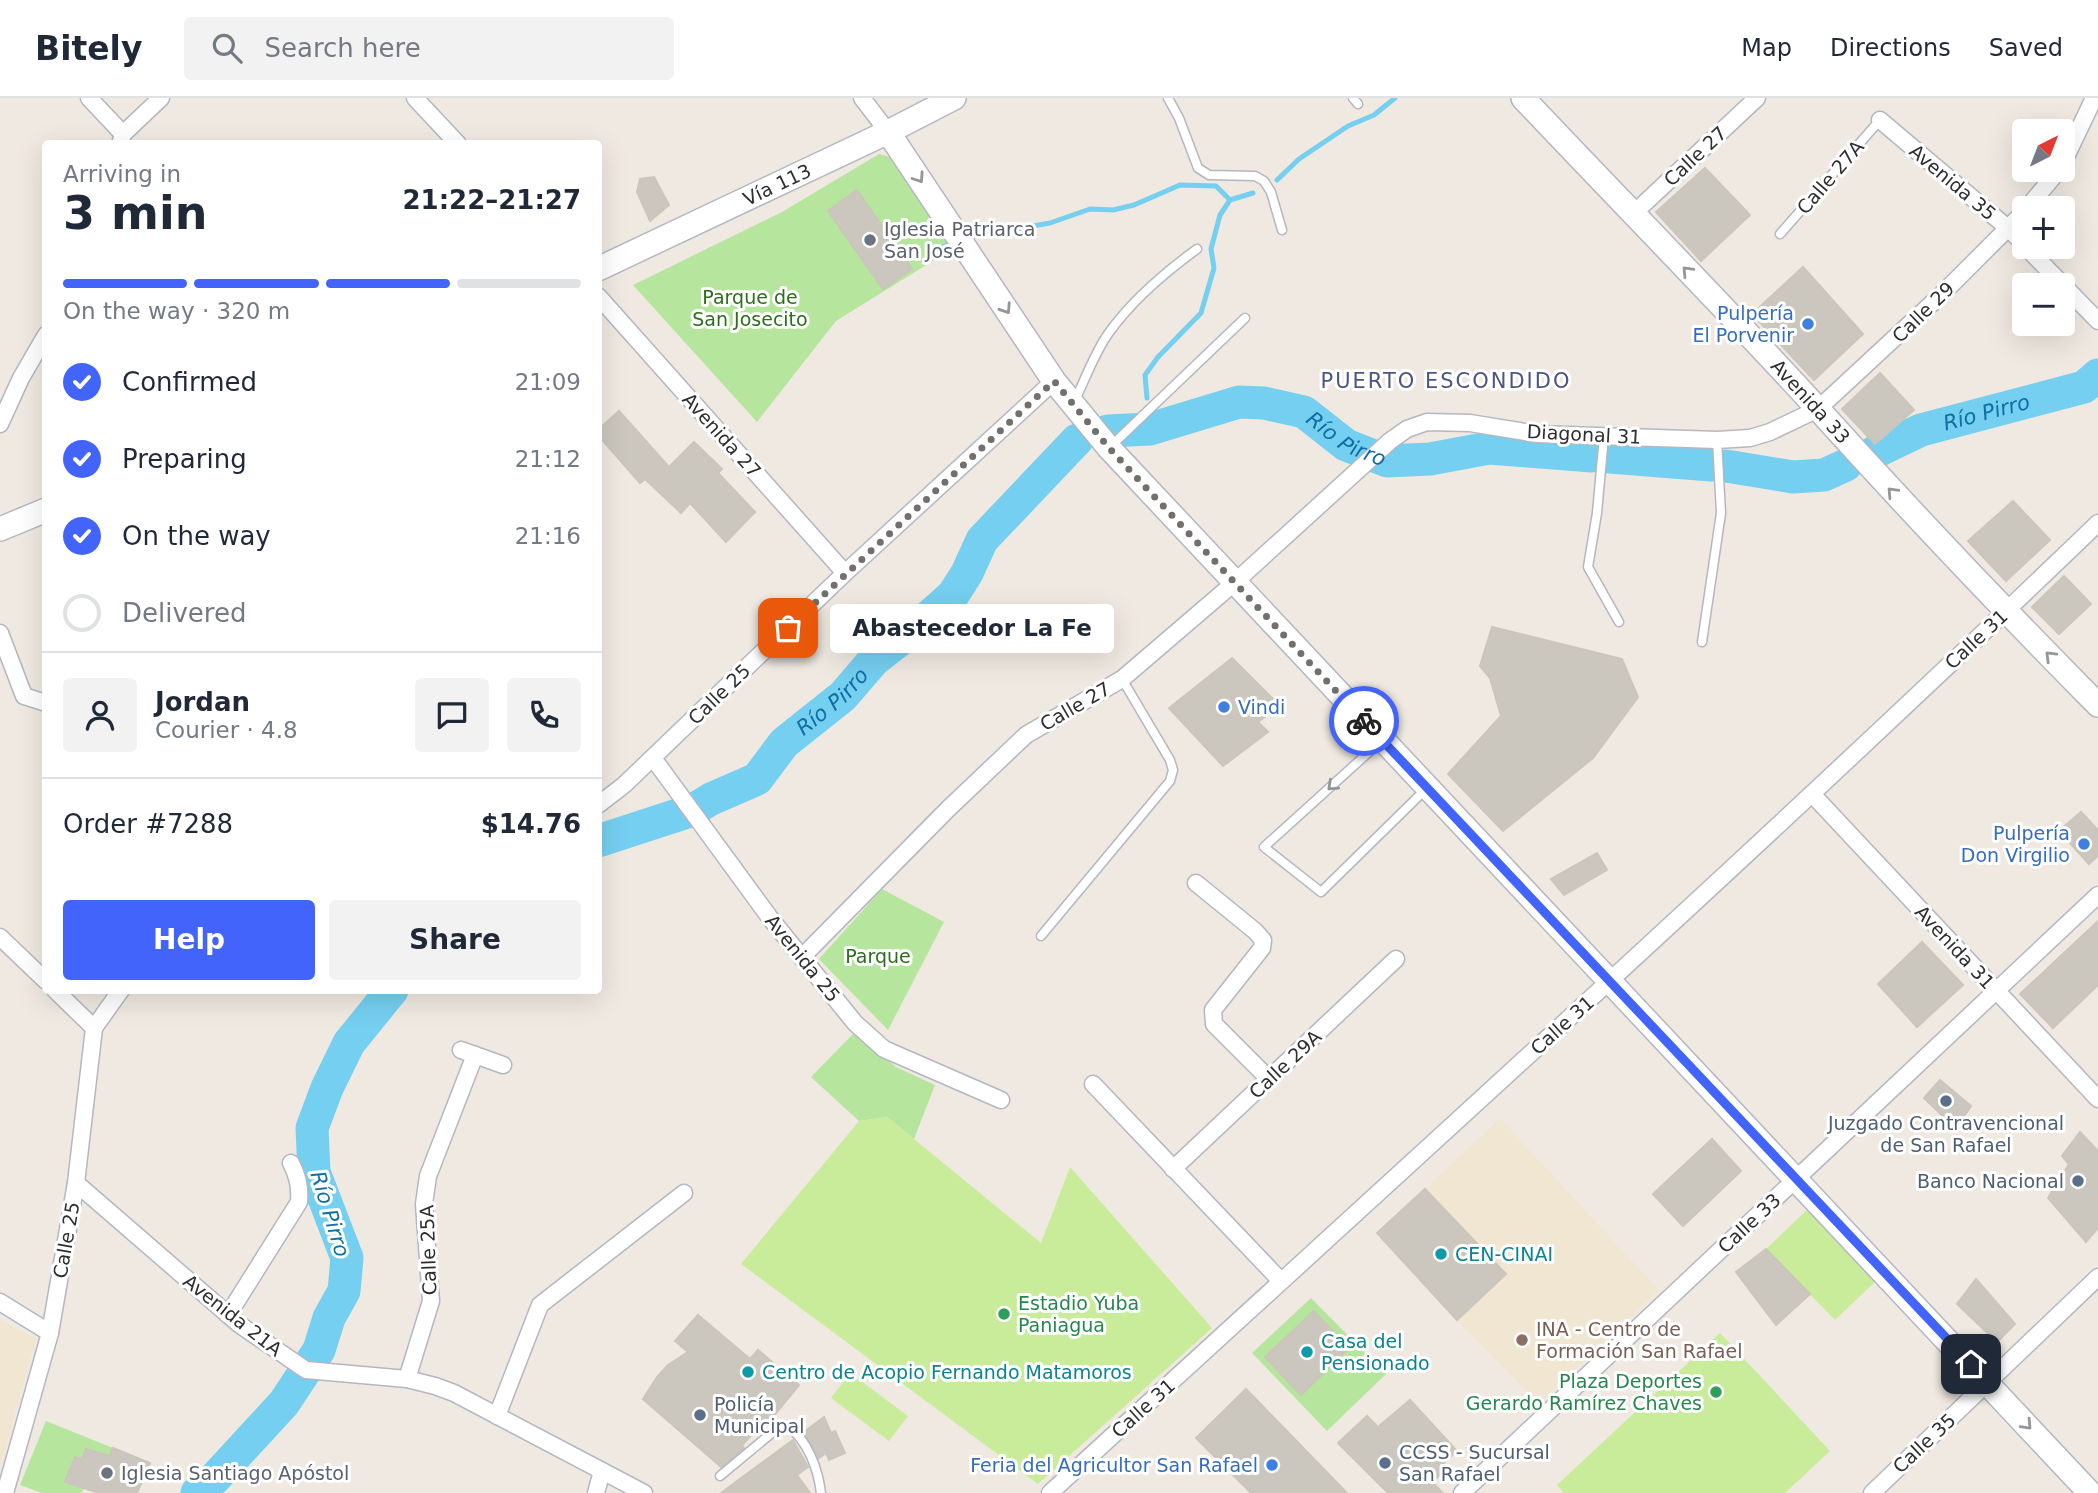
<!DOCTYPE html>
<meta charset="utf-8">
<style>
body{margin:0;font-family:"DejaVu Sans",sans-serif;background:#f2f2f3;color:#1f2937;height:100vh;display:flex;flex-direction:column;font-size:26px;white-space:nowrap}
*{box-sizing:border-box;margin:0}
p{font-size:23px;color:#747a83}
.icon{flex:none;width:38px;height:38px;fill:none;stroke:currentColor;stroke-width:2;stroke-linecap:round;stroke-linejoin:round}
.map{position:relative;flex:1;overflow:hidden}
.sheet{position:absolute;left:42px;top:42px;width:560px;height:854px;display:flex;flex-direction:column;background:#fff;border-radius:7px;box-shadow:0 7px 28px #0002}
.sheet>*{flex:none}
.needle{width:46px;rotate:42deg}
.buttons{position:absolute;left:2012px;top:21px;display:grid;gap:14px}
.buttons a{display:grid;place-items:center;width:63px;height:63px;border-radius:7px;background:#fff;box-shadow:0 7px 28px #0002;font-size:35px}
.pin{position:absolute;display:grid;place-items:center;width:60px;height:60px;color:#fff;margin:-30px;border-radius:14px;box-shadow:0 4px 10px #0006}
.courier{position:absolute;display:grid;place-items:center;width:70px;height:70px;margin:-35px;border:5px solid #4264fb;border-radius:50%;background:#fff;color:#222;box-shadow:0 2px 9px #0007}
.bubble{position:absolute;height:49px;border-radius:7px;background:#fff;box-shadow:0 7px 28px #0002;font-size:23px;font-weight:800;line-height:49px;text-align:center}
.overview em{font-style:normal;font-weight:800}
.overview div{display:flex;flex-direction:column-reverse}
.overview{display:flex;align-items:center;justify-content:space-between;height:119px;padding:0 21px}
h1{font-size:46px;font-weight:800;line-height:52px}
.bar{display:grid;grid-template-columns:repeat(4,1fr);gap:10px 7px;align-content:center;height:84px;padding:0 21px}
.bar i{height:9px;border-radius:5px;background:#e0e1e3}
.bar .on{background:#4264fb}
.bar p{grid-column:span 4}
.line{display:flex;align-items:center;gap:18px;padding:0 21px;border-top:2px solid #e0e1e3}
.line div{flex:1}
.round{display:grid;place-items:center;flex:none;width:74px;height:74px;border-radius:7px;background:#f2f2f3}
ol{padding:0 21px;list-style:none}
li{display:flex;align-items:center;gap:21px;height:77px}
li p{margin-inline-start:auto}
li .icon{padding:7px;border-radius:50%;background:#4264fb;color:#fff;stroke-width:4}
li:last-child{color:#747a83}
li i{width:38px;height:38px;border:4px solid #e0e1e3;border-radius:50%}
.action{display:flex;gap:14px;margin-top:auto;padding:14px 21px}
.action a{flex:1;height:80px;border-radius:7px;background:#4264fb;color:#fff;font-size:28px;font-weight:800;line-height:80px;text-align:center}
.action a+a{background:#f2f2f3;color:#1f2937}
header{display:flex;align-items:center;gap:42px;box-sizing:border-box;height:98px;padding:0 35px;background:#fff;border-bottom:2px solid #e0e1e3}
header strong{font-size:33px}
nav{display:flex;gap:38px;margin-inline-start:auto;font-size:24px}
.search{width:490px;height:63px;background:#f2f2f3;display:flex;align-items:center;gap:18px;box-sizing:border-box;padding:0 24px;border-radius:7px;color:#747a83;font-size:26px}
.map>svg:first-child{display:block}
.education{fill:#f0e6d1}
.green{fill:#b6e59e;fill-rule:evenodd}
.pitch{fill:#c9ec9a}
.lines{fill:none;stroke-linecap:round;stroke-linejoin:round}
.stream{stroke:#75cff0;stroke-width:5}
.river{stroke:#75cff0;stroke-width:33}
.building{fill:#cbc7bf;stroke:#cbc5ba;stroke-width:2}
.service-casing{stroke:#b4b7c1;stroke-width:11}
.minor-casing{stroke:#b4b7c1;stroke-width:19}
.secondary-casing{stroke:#b4b7c1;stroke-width:26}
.service{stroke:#fff;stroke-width:8}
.minor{stroke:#fff;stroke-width:16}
.secondary{stroke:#fff;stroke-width:23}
.oneway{stroke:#969696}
.done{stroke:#726f6d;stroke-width:7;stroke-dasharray:0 12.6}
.route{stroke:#4264fb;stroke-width:9}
.worship-dot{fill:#6b7280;stroke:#fff;stroke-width:2.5}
.shop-dot{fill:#3f7fe0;stroke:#fff;stroke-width:2.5}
.service-dot{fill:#5c6f8a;stroke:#fff;stroke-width:2.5}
.culture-dot{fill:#0f9aa8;stroke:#fff;stroke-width:2.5}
.leisure-dot{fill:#2e9e5b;stroke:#fff;stroke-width:2.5}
.education-dot{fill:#8d6e63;stroke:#fff;stroke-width:2.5}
.labels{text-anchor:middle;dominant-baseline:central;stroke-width:6;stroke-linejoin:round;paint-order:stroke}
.street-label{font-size:19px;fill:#2e2e2e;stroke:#fff}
.worship-label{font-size:19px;fill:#5b616d;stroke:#fff;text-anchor:start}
.park-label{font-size:19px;fill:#2c6e1b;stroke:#fff}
.shop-label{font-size:19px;fill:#366cbe;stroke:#fff;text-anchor:end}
.service-label{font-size:19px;fill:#4e5e75;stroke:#fff;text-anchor:start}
.culture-label{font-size:19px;fill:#0d838f;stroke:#fff;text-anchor:start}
.leisure-label{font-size:19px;fill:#27864d;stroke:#fff;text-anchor:start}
.education-label{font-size:19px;fill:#785e54;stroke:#fff;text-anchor:start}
.neighbourhood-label{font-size:21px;letter-spacing:2px;fill:#4d5680;stroke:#fff}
.water-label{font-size:21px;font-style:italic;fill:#0d6fa3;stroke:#fff}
</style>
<header>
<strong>Bitely</strong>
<div class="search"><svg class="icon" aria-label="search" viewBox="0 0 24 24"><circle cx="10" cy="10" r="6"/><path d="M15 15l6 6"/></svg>Search here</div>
<nav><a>Map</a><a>Directions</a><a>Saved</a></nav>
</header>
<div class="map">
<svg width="2098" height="1395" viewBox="0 0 2098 1395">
<rect width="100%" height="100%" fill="#efe9e1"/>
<g class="education">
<path d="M1500,1020L1659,1192L1539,1306L1457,1222L1506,1176L1425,1091Z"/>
<path d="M0,1222L36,1241L0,1368Z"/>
</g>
<g class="green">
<path d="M879,56L890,59L952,151L836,223L757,324L633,187L782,114ZM858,93L912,171L883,191L828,113Z"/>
<path d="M882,791L944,824L888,932L819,861Z"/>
<path d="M854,935L896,969L935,987L914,1041L887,1019L859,1023L811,979Z"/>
<path d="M1311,1200L1386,1276L1327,1333L1252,1255Z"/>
<path d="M46,1323L113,1350L108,1363L100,1355L86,1351L82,1361L75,1359L65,1384L84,1390L81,1395H42L20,1387Z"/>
</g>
<g class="pitch">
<path d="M887,1019L1041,1145L1070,1069L1212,1230L1038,1386L741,1166L859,1023Z"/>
<path d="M1808,1111L1877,1182L1835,1222L1766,1151Z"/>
<path d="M1720,1235L1830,1353L1785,1395H1564L1557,1387Z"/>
<path d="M850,1275L908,1318L889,1343L831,1300Z"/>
</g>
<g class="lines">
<g class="stream">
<path d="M1277,82L1299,61L1348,28L1374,17L1395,0"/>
<path d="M964,140L1050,125L1090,111L1113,112L1134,107L1180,87L1216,88L1230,102"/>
<path d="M942,149L955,144"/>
<path d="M1147,300L1145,277L1158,259L1201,215L1214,170L1211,151L1220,117L1230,102L1253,95"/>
<path d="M1136,333L1142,322"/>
</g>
<g class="river">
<path id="s1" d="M1108,333L1150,331L1239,304L1264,305L1304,314L1346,347L1387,363L1430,361L1489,350L1592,358"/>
<path id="s2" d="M1873,355L1921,332L2084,289L2098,277"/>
<path d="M1610,359L1711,367"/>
<path d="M1726,368L1793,379L1824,377L1846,367"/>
<path id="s3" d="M598,743L693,712L711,701L757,681L784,645L843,598L874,562L924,523L953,497L967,475L982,442L1077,342"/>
<path d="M197,1395L215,1380L284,1305L319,1252L329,1220L344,1193L347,1160L314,1074L312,1030L327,990L349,945L392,892"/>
</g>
</g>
<g class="building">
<path d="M1705,70L1750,117L1701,163L1656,114Z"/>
<path d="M654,79L669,107L650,123L637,94L640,81Z"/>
<path d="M857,92L912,171L883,191L828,113Z"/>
<path d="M1803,169L1863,236L1814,282L1752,216Z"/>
<path d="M1880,275L1914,312L1875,346L1842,311Z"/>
<path d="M619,313L669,369L694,344L722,371L718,375L755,414L726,444L690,405L681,415L645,381L640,385L598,337V332Z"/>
<path d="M2013,403L2050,442L2006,483L1968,443Z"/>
<path d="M2064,478L2091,506L2059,536L2032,509Z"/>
<path d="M1492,529L1622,561L1638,599L1593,660L1503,733L1448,676L1501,618L1490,580L1480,568Z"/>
<path d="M1232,560L1280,608L1258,624L1268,634L1223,668L1169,610Z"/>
<path d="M2081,714L2098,732V758L2089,766L2059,733Z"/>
<path d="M1597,755L1607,772L1564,797L1551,781Z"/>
<path d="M2098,823V887L2053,930L2020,896Z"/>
<path d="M1922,844L1963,887L1917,929L1878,886Z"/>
<path d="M1940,982L1971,1008L1956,1031L1924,1000Z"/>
<path d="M2080,1034L2098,1053V1130L2086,1144L2048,1100L2069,1066L2062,1058Z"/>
<path d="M1712,1041L1741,1073L1683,1128L1653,1096Z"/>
<path d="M1425,1091L1506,1176L1457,1222L1377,1135Z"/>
<path d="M1766,1151L1810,1196L1776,1227L1736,1174Z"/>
<path d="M1976,1181L2015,1226L1997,1244L1957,1206Z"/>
<path d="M1314,1213L1349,1250L1301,1297L1265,1259Z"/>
<path d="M698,1217L750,1261L758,1252L799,1287L772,1320H768L742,1347L744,1350L721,1369L643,1301L657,1279L668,1267L688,1254L675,1243Z"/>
<path d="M1246,1291L1347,1395H1251L1196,1340Z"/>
<path d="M1410,1302L1457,1353L1442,1367L1447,1371L1432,1384L1443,1395H1388L1338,1345L1367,1318L1378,1329Z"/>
<path d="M824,1319L831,1335L835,1333L845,1355L829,1362L826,1355L819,1360L804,1334Z"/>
<path d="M793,1342L808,1369L797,1377L810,1395H721Z"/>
<path d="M113,1350L150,1365L137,1395H99L65,1384L75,1359L82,1361L86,1351L110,1358Z"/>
</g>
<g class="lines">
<defs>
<g id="service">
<path d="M1168,0L1179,20L1198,70L1209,77L1255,78L1264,83L1271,94L1282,132"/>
<path d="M1353,0L1358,6"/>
<path d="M1780,136L1880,22"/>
<path d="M1074,304C1085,282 1094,256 1108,236C1132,202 1164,175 1197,151"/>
<path d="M1604,338L1597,415L1588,469L1619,524"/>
<path d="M1111,348L1245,220"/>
<path d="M1702,544L1721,415L1717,342"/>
<path d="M1380,644L1264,749L1321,794L1426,691"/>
<path d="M1041,838L1170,683L1173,672L1170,662L1122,581"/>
<path d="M720,1378L773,1334L788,1328C808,1343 818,1371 821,1395"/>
</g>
<g id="minor">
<path d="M89,0L123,36"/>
<path d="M415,0L458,46"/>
<path d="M862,0L888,34"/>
<path d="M1880,22L2009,131L2025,147"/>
<path d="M120,46L123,36L161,0"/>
<path d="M2063,65L2094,0"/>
<path d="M2027,110L2059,72"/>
<path d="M1633,116L1757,0"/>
<path d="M2026,149L2098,223"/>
<path d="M598,198L845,475"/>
<path d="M0,326L21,280L46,237"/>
<path d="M0,535L24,598L46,605"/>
<path d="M653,660L770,820L855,925L884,951L1001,1002"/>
<path d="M1812,696L2098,1001"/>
<path d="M598,707L624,687L845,475L1054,283"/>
<path d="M1196,785L1255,833L1263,842L1262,850L1213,912L1214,926L1269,981"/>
<path d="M0,839L46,883"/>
<path d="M802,859L948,711L1026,637L1122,581L1234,485L1390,343L1407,331L1427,324L1470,325L1537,336L1717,342L1750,340L1770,334L1818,311L1942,196L2025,113"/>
<path d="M55,892L94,930"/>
<path d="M475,957L503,967"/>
<path d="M1093,986L1281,1183"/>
<path d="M1173,1071L1396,861"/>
<path d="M76,1085L240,1227L306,1272L407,1281L435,1288L454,1295L644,1395"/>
<path d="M0,1204L50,1235"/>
<path d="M228,1217L299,1104C300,1089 298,1079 291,1065"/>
<path d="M407,1281L431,1203L424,1106L428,1078L475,957L461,952"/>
<path d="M497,1318L540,1207L684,1095"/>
<path d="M5,1395L50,1235L76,1085L94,930L121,892"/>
<path d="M596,1395L602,1373"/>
<path d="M1050,1395C1401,1073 1755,755 2098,425"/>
<path d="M1462,1395L2098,797"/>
<path d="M1872,1395L2098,1179"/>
</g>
<g id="secondary">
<path id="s4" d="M1523,0C1621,104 1722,206 1818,311C1909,412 2002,510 2098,607"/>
<path d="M888,34L1054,283L1109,350L2090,1395"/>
<path id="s5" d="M598,171L888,34L954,0"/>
<path d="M0,431L46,412"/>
</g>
</defs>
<use href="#service" class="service-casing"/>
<use href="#minor" class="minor-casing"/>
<use href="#secondary" class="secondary-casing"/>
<use href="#service" class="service"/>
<use href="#minor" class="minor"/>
<use href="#secondary" class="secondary"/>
</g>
<defs><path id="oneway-chevron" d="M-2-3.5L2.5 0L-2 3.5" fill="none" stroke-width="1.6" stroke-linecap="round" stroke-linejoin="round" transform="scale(1.75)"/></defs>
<g class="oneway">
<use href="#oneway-chevron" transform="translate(919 80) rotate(56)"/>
<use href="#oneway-chevron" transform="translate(1687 173) rotate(-133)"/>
<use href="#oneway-chevron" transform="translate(1006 211) rotate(57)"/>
<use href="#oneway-chevron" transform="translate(1892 394) rotate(-133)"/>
<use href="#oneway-chevron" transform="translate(2050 558) rotate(-135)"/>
<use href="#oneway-chevron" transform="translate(1332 688) rotate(138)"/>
<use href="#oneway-chevron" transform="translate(2027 1327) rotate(47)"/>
</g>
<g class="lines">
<path class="done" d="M788,530L1054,283L1109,350L1364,623"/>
<path class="route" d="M1364,623L1971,1266"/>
</g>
<g class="worship-dot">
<circle cx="870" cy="142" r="7"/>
<circle cx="107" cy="1375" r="7"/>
</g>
<g class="shop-dot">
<circle cx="1808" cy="226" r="7"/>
<circle cx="1224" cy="609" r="7"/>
<circle cx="2084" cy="746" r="7"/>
<circle cx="1272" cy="1367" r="7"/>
</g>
<g class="service-dot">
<circle cx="1946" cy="1003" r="7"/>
<circle cx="2078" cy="1083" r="7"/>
<circle cx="700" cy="1317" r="7"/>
<circle cx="1385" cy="1365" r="7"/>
</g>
<g class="culture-dot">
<circle cx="1441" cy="1156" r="7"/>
<circle cx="1307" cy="1254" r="7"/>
<circle cx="748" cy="1274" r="7"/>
</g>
<g class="leisure-dot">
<circle cx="1004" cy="1216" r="7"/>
<circle cx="1716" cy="1294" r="7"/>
</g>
<circle class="education-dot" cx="1522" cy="1242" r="7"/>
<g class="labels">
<g class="street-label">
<text transform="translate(1695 58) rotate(-43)">Calle 27</text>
<text transform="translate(1830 79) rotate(-49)">Calle 27A</text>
<text transform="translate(1953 84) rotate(40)">Avenida 35</text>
<text stroke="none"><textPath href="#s5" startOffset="198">Vía 113</textPath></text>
<text transform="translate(1923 214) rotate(-44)">Calle 29</text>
<text stroke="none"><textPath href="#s4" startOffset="418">Avenida 33</textPath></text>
<text transform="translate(1584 336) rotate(3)">Diagonal 31</text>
<text transform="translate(722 337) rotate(48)">Avenida 27</text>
<text transform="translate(1976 541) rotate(-43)">Calle 31</text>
<text transform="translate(719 596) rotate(-44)">Calle 25</text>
<text transform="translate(1075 608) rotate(-30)">Calle 27</text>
<text transform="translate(1955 849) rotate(47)">Avenida 31</text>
<text transform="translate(803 860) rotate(51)">Avenida 25</text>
<text transform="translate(1562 927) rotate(-42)">Calle 31</text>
<text transform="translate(1285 966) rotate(-43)">Calle 29A</text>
<text transform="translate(1749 1125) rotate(-43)">Calle 33</text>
<text transform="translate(66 1142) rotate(-80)">Calle 25</text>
<text transform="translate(428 1152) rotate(-92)">Calle 25A</text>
<text transform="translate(233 1217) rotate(38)">Avenida 21A</text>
<text transform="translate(1143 1310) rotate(-42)">Calle 31</text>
<text transform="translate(1924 1345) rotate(-43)">Calle 35</text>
</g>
<g class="worship-label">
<text x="884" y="131">Iglesia Patriarca<tspan x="884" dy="22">San José</tspan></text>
<text x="121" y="1375">Iglesia Santiago Apóstol</text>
</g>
<g class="park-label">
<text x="750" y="199">Parque de<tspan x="750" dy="22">San Josecito</tspan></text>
<text x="878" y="858">Parque</text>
</g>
<g class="shop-label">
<text x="1794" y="215">Pulpería<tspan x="1794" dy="22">El Porvenir</tspan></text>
<text x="1238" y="609" text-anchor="start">Vindi</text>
<text x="2070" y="735">Pulpería<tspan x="2070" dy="22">Don Virgilio</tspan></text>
<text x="1258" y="1367">Feria del Agricultor San Rafael</text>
</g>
<g class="service-label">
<text x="1946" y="1025" text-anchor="middle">Juzgado Contravencional<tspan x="1946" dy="22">de San Rafael</tspan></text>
<text x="2064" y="1083" text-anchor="end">Banco Nacional</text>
<text x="714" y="1306">Policía<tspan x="714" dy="22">Municipal</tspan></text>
<text x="1399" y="1354">CCSS - Sucursal<tspan x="1399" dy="22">San Rafael</tspan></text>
</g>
<g class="culture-label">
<text x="1455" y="1156">CEN-CINAI</text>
<text x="1321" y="1243">Casa del<tspan x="1321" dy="22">Pensionado</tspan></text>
<text x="762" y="1274">Centro de Acopio Fernando Matamoros</text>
</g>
<g class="leisure-label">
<text x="1018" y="1205">Estadio Yuba<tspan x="1018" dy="22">Paniagua</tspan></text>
<text x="1702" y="1283" text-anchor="end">Plaza Deportes<tspan x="1702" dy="22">Gerardo Ramírez Chaves</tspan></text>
</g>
<g class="education-label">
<text x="1536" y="1231">INA - Centro de<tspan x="1536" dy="22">Formación San Rafael</tspan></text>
</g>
<g class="neighbourhood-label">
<text x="1446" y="283">PUERTO ESCONDIDO</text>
</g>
<g class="water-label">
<text stroke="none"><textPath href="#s2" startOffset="121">Río Pirro</textPath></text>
<text stroke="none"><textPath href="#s1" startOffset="252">Río Pirro</textPath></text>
<text stroke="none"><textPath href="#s3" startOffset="280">Río Pirro</textPath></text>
<text transform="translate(330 1116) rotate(73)">Río Pirro</text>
</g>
</g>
</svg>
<div class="buttons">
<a><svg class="needle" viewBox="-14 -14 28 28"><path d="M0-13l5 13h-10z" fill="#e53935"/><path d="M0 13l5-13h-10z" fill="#747a83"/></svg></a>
<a>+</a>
<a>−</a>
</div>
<div class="pin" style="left:788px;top:530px;background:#ea580c"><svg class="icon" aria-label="bag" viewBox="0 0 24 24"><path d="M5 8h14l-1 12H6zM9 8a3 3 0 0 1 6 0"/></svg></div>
<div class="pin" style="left:1971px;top:1266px;background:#1f2937"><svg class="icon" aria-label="home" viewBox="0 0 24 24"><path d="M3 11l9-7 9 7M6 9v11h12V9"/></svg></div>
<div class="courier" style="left:1364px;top:623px"><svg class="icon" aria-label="bike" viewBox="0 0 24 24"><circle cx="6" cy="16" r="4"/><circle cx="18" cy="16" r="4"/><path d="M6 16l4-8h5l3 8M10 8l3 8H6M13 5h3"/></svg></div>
<div class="bubble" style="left:830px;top:506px;width:284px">Abastecedor La Fe</div>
<section class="sheet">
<div class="overview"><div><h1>3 min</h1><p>Arriving in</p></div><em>21:22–21:27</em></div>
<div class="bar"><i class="on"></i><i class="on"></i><i class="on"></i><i></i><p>On the way · 320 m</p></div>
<ol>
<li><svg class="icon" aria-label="check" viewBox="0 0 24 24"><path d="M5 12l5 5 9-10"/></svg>Confirmed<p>21:09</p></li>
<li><svg class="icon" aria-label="check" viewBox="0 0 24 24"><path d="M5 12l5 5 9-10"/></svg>Preparing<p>21:12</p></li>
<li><svg class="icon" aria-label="check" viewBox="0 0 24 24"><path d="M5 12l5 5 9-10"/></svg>On the way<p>21:16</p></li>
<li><i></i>Delivered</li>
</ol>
<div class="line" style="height:126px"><a class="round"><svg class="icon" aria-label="person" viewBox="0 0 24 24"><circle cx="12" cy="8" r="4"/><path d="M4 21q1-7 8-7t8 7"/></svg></a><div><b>Jordan</b><p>Courier · 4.8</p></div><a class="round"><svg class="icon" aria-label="chat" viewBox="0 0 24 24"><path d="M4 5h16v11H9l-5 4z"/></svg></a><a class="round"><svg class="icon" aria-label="phone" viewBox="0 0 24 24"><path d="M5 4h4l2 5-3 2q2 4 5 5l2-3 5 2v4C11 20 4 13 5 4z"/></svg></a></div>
<div class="line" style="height:91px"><div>Order #7288</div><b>$14.76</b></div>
<div class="action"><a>Help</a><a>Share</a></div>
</section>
</div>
